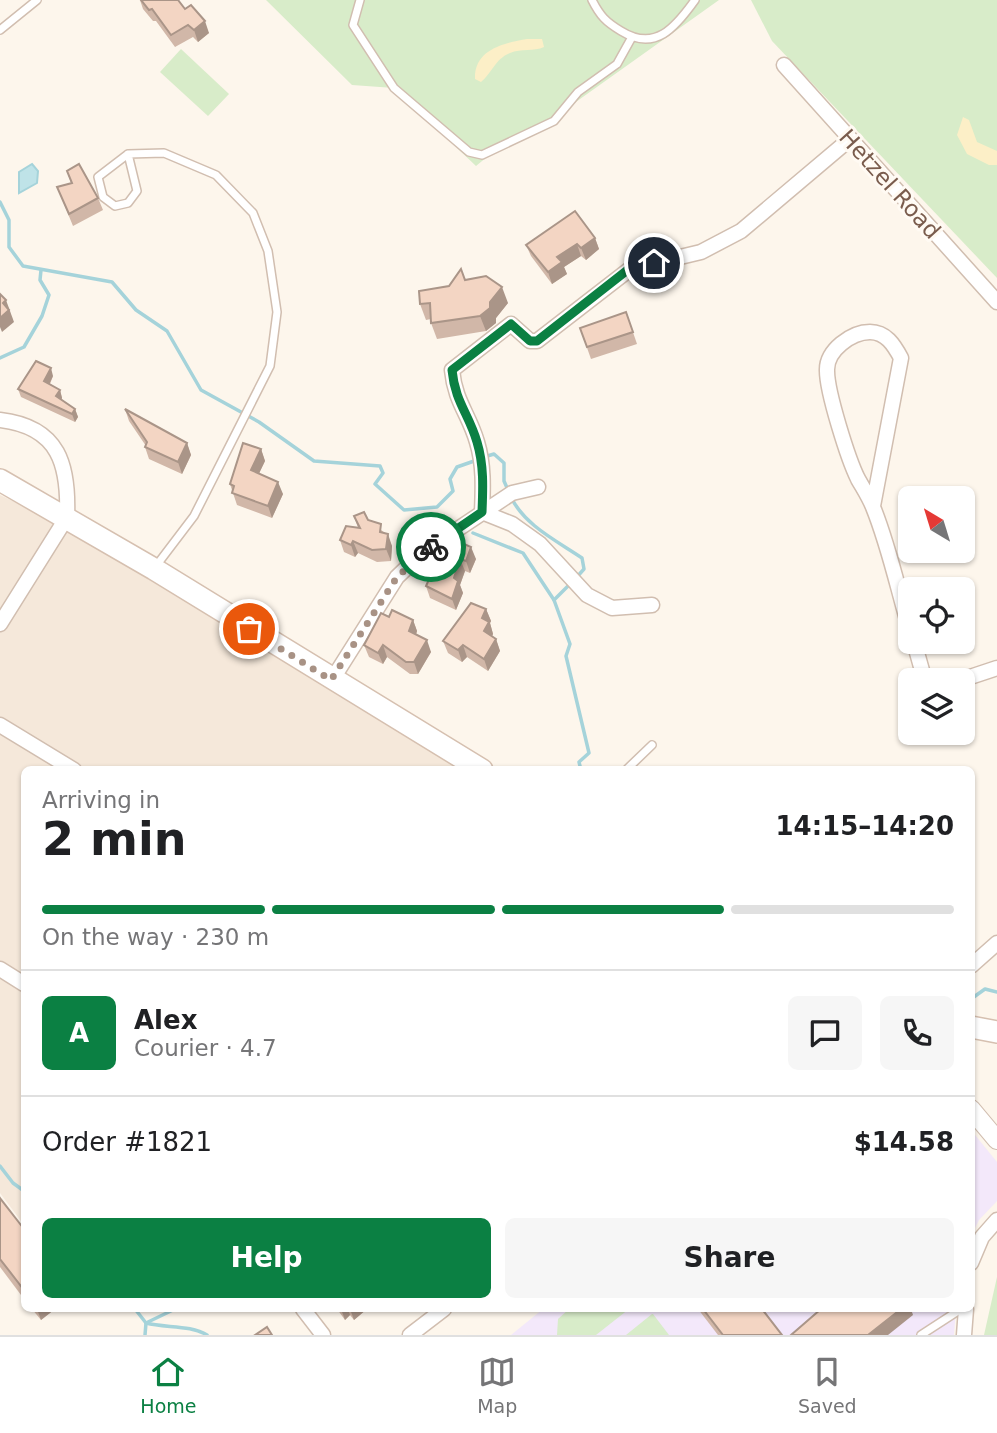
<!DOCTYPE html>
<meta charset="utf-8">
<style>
body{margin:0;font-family:"DejaVu Sans",sans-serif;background:#f6f6f6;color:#202124;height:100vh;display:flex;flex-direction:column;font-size:26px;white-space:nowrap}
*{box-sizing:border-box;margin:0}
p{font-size:23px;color:#757577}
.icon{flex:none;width:38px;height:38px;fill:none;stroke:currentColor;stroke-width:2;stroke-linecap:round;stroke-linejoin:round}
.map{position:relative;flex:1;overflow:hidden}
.side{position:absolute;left:21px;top:766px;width:954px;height:546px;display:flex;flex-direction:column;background:#fff;border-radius:10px;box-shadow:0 2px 5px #0004}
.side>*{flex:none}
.needle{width:46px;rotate:322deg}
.controls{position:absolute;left:898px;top:486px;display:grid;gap:14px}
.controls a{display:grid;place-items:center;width:77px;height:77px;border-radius:10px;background:#fff;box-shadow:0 2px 5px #0004;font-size:35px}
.pin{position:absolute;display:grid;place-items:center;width:60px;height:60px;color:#fff;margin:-30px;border:4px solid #fff;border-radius:50%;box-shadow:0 2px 7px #0007}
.courier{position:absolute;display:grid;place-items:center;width:70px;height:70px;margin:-35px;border:5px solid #0b8043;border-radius:50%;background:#fff;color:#222;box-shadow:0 2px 9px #0007}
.summary em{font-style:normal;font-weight:700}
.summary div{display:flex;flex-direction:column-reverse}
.summary{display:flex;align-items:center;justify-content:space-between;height:119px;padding:0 21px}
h1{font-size:46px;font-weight:700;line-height:52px}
.bar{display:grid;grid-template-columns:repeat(4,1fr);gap:10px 7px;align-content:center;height:84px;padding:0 21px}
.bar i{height:9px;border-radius:5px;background:#e0e0e0}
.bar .current{background:#0b8043}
.bar p{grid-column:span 4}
.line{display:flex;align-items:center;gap:18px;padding:0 21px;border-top:2px solid #e0e0e0}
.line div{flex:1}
.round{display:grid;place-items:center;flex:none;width:74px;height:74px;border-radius:10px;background:#f6f6f6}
.primary-button{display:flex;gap:14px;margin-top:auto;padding:14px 21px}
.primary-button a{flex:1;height:80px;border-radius:10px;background:#0b8043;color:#fff;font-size:28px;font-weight:700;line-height:80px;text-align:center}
.primary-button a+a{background:#f6f6f6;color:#202124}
.dock{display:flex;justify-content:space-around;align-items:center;height:98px;border-top:2px solid #e0e0e0;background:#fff;font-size:19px;color:#757577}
.dock a{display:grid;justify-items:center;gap:4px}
.dock .current{color:#0b8043}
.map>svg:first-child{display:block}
.residential{fill:#f5e8da}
.education{fill:#f3e8fa}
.green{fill:#d8ecc9}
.sand{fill:#fcefc7}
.water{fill:#bfe3e8;stroke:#a5d3da;stroke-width:2}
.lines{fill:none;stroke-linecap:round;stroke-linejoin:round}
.stream{stroke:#a5d3da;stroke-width:3.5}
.service-casing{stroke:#d1beb0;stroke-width:10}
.minor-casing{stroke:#d1beb0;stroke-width:17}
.tertiary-casing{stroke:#d1beb0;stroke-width:20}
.secondary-casing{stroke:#d6c0b0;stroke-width:24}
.service{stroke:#fff;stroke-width:7}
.minor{stroke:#fff;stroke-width:14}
.tertiary{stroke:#fff;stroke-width:18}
.secondary{stroke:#fff;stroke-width:21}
.wall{fill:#d1b7a8}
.shaded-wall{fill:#aa9588}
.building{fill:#f3d5c3;stroke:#aa9588;stroke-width:2}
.done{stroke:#a89285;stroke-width:7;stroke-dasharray:0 12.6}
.route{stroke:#0b8043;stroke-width:9}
.labels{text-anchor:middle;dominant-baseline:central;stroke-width:6;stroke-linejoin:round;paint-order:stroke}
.street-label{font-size:23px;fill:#7a5c4d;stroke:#fffaf3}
</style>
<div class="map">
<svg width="997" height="1335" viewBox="0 0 997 1335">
<rect width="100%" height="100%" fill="#fdf6ec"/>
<path class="residential" d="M0,495L42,515L465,770H24V1225L0,1193Z"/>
<g class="education">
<path d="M971,1130L997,1162V1201L979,1220L971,1236Z"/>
<path d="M543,1309H956L954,1335H511Z"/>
</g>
<g class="green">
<path d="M266,0H719L566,109L493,152L476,166L394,88L352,85Z"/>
<path d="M751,0H997V278L772,41Z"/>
<path d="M181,49L229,94L208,116L160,72Z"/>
<path d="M997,1277V1335H984Z"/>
<path d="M569,1309H629L596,1335H557L558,1319Z"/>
<path d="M653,1314L669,1335H626L652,1314Z"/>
</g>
<g class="sand">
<path d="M527,39H542L544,47C534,52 521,48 510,53C495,59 492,73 481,82L475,79C474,49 505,43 527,39Z"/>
<path d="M963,117L969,120L977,142L997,151V165H989L967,154L957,135Z"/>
</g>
<path class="water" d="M32,164L38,171L37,183L19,193V172Z"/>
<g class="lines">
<g class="stream">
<path d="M0,202L9,220V247L23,266L112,282L136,310L167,331L201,390L259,422L314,461L380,466L383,473L375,484L404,510L437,507L453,491L450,479L457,467L477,460"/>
<path d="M0,358L24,347L42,316L49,295L40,280L41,270"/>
<path d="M484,457L494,454L504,463V481L508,490"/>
<path d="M511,497C524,525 557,541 582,558L584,569L576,578"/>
<path d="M473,533L523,553L554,600"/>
<path d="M571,583L554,600L570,644L566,656L589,753L579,762L581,770"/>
<path d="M971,999L985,989L997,992"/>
<path d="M0,1166L13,1183L24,1191"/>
<path d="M135,1309L146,1323L145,1335"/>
<path d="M148,1322L175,1309"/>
<path d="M146,1323C165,1328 191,1325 207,1335"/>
</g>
<defs>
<g id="service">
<path d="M360,0L353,25L394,88L469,152L482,155L554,121L578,92L617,64L632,37"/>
<path d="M592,0C600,16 606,22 621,31C655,52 675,28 695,0"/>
<path d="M0,30L37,0"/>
<path d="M128,154L137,191L128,203L115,206L103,197L98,177L128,154L164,153L216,175L253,213L268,251L277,312L270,366L194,516L156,566"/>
<path d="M626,770L652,745"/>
<path d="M921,1335L961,1309"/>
</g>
<g id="minor">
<path d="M784,65L997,302"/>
<path d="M0,420C60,427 69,466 67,517L0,624"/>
<path d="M873,506L901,358C894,345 886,332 870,332C852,332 826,350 827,371C827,392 848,459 858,479C863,488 869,497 873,507C889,546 898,590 910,630"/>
<path d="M652,605L612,608L587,595L540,544L512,524L482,512C483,488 484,465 477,442C469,414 455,402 452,370L511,324L530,341H537L630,269L701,252L741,231L850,139"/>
<path d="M914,642L925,681"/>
<path d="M332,680L397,577L422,553L512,493L538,487"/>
<path d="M958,681L997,668"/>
<path d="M0,725L74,770"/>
<path d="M971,966L997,943"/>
<path d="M0,969L24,984"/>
<path d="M971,1263L982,1237L997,1220"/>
<path d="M303,1309L323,1335"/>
<path d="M410,1335L444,1309"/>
<path d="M964,1335L966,1309"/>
</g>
<path id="tertiary" d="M971,1109L997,1140"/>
<g id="secondary">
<path d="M0,480L154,569L482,770"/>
<path d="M971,1027L997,1032"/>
</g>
</defs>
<use href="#service" class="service-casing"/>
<use href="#minor" class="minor-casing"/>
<use href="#tertiary" class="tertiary-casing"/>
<use href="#secondary" class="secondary-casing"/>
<use href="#service" class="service"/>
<use href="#minor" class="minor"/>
<use href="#tertiary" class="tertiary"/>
<use href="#secondary" class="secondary"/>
</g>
<g class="wall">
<path d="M140,0H178L185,9L209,33L198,42L193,37L175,47L156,21H153L143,9Z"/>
<path d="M67,171L98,198L103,210L73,226L57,187L71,183Z"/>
<path d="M595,238L599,249L586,260L581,256L564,267L567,274L552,284L531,256L526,245Z"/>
<path d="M465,280L508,303L496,318V323L486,331L437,339L431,323V319L426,320L420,304L449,286Z"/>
<path d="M626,312L637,344L591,359L580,328Z"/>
<path d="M53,376L50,384L60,390L62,398L61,400L75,409L78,417L75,422L21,397L18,389Z"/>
<path d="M125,409L187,443L191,455L182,474L149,459L145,447L146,446L129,421Z"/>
<path d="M261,449L265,461L259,473L283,494L272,518L237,505L230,484Z"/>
<path d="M354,516L368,520L385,533L392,546L391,561L377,562L358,553L355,557L344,552L340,540L358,528Z"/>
<path d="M448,537L476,559L470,573L465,571L460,585L463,593L456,610L430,598L426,586Z"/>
<path d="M486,609L491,621L490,623L493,634L492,637L496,639L500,651L488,671L467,657L462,662L448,653L443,641Z"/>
<path d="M389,617L413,620L417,631L416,635L431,652L418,674H410L387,657L383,664L369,657L364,645Z"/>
<path d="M0,1198L24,1229V1299L0,1267Z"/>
<path d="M32,1309H55L41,1320Z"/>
<path d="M337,1309H367L354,1320L350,1315L345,1320Z"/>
<path d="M698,1309H762L782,1335H718Z"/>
</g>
<g class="shaded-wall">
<path d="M205,21L209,33L198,42L194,30Z"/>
<path d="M595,238L599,249L586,260L581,248Z"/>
<path d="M577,244L581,256L564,267L567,274L552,284L548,272L557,257Z"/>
<path d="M502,287L508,303L496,318V323L486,331L480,316Z"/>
<path d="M6,300L14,322L2,332L0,327V318L3,303Z"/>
<path d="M51,368L53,376L47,389L44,381Z"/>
<path d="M60,390L62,398L59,404L56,396Z"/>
<path d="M75,409L78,417L75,422L72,414Z"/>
<path d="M187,443L191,455L182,474L178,462Z"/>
<path d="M261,449L265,461L255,482L251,470Z"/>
<path d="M278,482L283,494L272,518L268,506Z"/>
<path d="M388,534L392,546L391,561L386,549Z"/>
<path d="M353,541L358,553L355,557L351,545Z"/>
<path d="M471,547L476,559L470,573L466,561Z"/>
<path d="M460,559L465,571L460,585L463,593L456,610L452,599L454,578Z"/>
<path d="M486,609L491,621L490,623L493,634L488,643L484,631L482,618Z"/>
<path d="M413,620L417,631L413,643L409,631Z"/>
<path d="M496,639L500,651L488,671L484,659Z"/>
<path d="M427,640L431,652L418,674L414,662Z"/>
<path d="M383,645L387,657L383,664L378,653Z"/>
<path d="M463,645L467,657L462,662L458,650Z"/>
<path d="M37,1309H55L41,1320Z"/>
<path d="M341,1309H348L350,1315L345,1320Z"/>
<path d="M350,1309H367L354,1320Z"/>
<path d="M901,1309H911L913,1315L888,1335H868Z"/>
</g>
<g class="building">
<path d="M141,0H178L185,9L191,5L205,21L194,30L188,25L171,35L152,9L149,10Z"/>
<path d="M79,164L98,198L69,214L57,187L72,183L67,171Z"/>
<path d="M575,211L595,238L581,248L577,244L557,257L562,262L548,272L526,245Z"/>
<path d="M461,269L465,280L486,276L502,287L490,302V308L480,316L431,323L430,303L420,304L419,291L449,286Z"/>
<path d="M0,294L6,300L3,303L9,310L0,318Z"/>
<path d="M626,312L633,332L587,347L580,328Z"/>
<path d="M36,361L51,368L44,381L60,390L56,396L75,409L72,414L18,389Z"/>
<path d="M125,409L187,443L178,462L145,447L147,442Z"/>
<path d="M243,443L261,449L251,470L278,482L268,506L232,493L234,486L230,484Z"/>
<path d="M364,512L368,520L381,524L380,532L388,534L386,549L372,550L353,541L351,545L340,540L346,526L360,528L354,516Z"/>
<path d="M448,537L471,547L466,561L460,559L454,578L458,581L452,599L426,586Z"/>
<path d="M471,603L486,609L482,618L489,622L484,631L496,639L484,659L463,645L458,650L443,641Z"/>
<path d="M392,610L413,620L409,631L427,640L414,662H406L383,645L378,653L364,645L381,613L389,617Z"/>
<path d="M0,1198L24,1229V1290L0,1259Z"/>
<path d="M703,1309H762L782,1335H723Z"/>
<path d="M821,1309H901L868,1335H791Z"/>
<path d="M267,1327L272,1335H255Z"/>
</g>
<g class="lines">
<path class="done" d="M249,629L331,680L397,577L431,547"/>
<path class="route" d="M431,547L482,512C483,488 484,465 477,442C469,414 455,402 452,370L511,324L530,341H537L630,268L654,263"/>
</g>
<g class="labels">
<g class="street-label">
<text transform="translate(890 184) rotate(48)">Hetzel Road</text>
</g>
</g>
</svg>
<div class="controls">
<a><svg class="needle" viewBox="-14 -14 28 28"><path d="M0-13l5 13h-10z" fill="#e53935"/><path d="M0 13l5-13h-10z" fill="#757577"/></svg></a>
<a><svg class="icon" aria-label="locate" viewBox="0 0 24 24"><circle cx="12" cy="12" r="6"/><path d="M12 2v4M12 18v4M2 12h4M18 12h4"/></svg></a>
<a><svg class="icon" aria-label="layers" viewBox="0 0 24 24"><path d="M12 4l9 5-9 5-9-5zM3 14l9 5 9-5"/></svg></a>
</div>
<div class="pin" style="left:249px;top:629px;background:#ea580c"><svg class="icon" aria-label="bag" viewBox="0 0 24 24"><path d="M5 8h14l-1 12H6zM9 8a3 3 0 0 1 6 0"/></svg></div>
<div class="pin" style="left:654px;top:263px;background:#1f2937"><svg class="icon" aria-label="home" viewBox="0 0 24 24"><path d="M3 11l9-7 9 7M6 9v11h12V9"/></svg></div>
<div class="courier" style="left:431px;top:547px"><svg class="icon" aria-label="bike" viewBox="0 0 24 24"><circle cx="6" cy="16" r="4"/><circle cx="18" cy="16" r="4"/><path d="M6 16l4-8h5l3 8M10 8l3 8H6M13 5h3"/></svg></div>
<section class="side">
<div class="summary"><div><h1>2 min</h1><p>Arriving in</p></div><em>14:15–14:20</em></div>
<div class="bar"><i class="current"></i><i class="current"></i><i class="current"></i><i></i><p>On the way · 230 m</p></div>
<div class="line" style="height:126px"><b class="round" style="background:#0b8043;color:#fff">A</b><div><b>Alex</b><p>Courier · 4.7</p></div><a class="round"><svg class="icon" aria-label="chat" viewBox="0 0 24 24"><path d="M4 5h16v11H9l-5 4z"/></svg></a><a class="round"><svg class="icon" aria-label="phone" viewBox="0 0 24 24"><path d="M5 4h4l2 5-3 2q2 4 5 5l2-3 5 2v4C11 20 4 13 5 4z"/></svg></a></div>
<div class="line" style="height:91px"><div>Order #1821</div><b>$14.58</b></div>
<div class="primary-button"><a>Help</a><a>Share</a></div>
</section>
</div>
<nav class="dock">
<a class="current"><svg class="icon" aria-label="home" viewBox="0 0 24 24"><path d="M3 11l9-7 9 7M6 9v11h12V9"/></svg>Home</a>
<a><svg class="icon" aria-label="map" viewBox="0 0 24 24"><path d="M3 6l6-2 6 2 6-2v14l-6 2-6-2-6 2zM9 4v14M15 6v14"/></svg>Map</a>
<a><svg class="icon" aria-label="saved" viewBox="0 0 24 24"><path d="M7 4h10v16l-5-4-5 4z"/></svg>Saved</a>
</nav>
